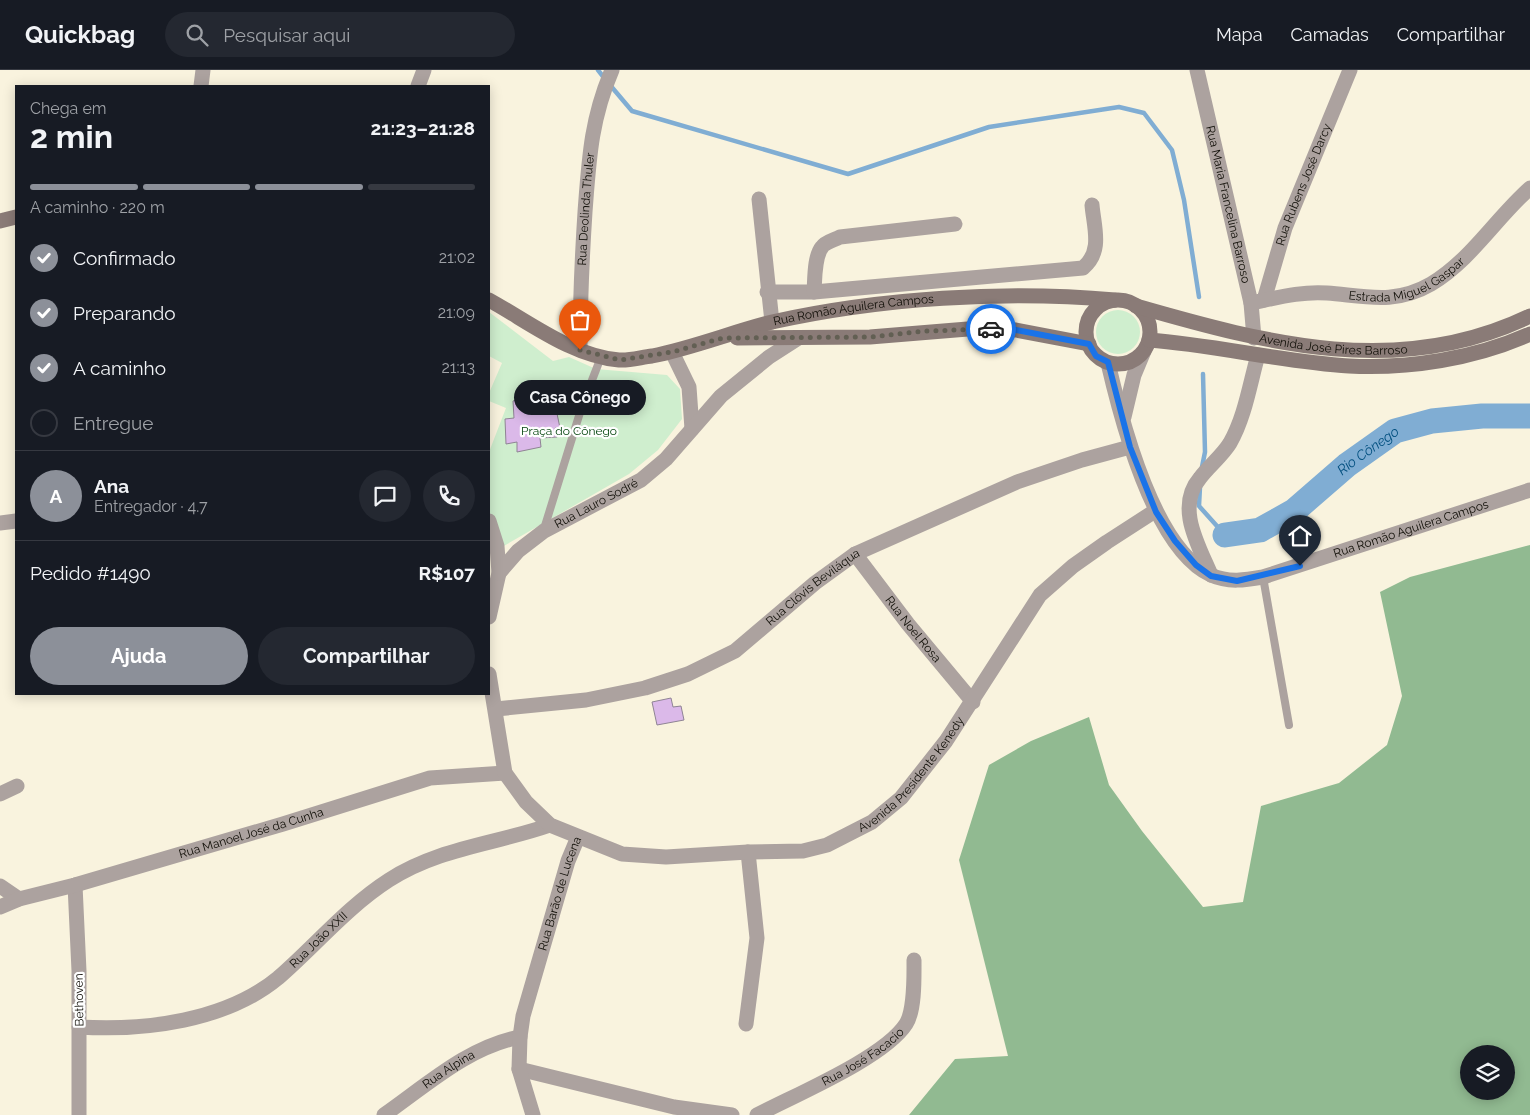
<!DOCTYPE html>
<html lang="pt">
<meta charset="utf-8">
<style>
body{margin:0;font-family:Raleway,sans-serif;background:#242831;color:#f1f3f6;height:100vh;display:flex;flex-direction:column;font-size:19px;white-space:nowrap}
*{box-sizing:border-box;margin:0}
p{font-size:16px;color:#9ea1a6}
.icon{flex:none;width:28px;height:28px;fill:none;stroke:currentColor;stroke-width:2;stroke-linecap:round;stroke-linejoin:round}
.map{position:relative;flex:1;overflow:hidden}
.sheet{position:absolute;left:15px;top:15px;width:475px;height:610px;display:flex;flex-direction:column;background:#171b24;border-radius:0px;box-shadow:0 2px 12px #0003}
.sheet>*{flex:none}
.buttons{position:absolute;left:1460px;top:975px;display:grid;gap:10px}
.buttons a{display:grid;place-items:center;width:55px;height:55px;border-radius:50%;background:#171b24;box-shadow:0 2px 12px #0003;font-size:25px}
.pin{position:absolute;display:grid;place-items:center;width:42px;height:42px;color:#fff;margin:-51px -21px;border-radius:50% 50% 50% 0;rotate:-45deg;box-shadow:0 0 5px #0007}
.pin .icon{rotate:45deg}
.courier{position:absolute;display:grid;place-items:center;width:50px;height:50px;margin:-25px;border:4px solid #1a73e8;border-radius:50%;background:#fff;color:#222;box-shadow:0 1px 6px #0007}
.bubble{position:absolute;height:35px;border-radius:18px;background:#171b24;box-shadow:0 2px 12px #0003;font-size:16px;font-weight:700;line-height:35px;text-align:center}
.headline em{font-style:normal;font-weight:700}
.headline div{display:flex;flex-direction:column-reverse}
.headline{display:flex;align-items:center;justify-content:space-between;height:85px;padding:0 15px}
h1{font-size:32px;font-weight:700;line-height:38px}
.bar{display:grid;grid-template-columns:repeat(4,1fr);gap:8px 5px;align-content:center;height:60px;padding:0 15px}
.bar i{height:6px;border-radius:4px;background:#363941}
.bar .selected{background:#8c9099}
.bar p{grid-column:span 4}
.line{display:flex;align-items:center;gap:12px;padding:0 15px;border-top:1px solid #363941}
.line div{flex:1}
.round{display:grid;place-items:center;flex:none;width:52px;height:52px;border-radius:26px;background:#242831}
ol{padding:0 15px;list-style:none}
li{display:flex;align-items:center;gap:15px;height:55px}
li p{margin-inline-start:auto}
li .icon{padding:5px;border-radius:50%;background:#8c9099;color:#fff;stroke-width:4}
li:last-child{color:#9ea1a6}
li i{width:28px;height:28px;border:2px solid #363941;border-radius:50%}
.action{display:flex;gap:10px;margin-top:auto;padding:10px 15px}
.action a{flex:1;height:58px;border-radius:30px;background:#8c9099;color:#fff;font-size:20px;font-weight:700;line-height:58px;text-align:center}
.action a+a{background:#242831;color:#f1f3f6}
header{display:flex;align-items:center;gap:30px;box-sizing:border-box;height:70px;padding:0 25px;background:#171b24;border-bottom:1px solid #363941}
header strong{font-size:24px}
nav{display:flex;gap:28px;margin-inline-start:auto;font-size:18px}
.search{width:350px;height:45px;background:#242831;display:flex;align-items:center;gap:12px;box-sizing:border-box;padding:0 18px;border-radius:28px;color:#9ea1a6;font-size:19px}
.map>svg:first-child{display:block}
.green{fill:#cfeece}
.forest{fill:#91ba91;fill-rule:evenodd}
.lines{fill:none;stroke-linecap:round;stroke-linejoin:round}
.stream{stroke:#80add3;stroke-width:4.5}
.river{stroke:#80add3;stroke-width:25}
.building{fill:#dbb9e9;stroke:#8f8494}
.service{stroke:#aca29f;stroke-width:8}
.minor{stroke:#aca29f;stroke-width:15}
.tertiary{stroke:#aca29f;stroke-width:15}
.secondary{stroke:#8a7b77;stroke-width:15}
.done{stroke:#625f53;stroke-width:5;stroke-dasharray:0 9}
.route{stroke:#1a73e8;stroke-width:6}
.labels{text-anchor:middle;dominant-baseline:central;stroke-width:4.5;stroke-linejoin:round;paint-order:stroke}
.street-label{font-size:12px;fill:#110f08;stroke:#fff}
.park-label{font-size:12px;fill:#03440d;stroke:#fff}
.water-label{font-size:14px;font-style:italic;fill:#014f7f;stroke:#fff}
</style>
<header>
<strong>Quickbag</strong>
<div class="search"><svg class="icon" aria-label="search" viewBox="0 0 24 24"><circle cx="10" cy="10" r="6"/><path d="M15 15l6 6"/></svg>Pesquisar aqui</div>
<nav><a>Mapa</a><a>Camadas</a><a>Compartilhar</a></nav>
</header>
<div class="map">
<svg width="1530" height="1045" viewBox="0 0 1530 1045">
<rect width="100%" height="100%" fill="#f9f3de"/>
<g class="green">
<circle cx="1118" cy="262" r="22"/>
<path d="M489,242L553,291L569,287L596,299L667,305L680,319L682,349L658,380L629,404L502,477L489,443V382L506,338L489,331V323L502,293L489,286Z"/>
</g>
<path class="forest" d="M1530,475V1045H909L955,989L1008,986L959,790L989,695L1031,671L1089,647L1109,715L1142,761L1203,837L1243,832L1261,736L1339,713L1387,675L1402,626L1380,522L1410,507ZM1469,984H1506V1021H1469Z"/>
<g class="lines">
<g class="stream">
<path d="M598,0L605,9"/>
<path d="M610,15L632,41L848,104L989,57L1119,37L1144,43L1172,80L1184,130L1199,227"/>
<path d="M1202,397L1205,382L1203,304"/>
<path d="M1200,417L1199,436L1225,465"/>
</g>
<path class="river" id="s1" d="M1225,465L1260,460L1294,441L1347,395L1395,361L1432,351L1482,346H1530"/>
</g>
<g class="building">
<path d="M526,326L539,328V336L555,334L560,358H555L557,367L540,368L541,377L517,382V372L506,374L505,349L514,348L513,331Z"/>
<path d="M671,628L673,637L681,636L684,650L657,655L652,632Z"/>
</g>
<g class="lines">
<g class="service">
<path d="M544,459L582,336L601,287"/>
<path d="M1263,507L1289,655"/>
</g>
<g class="minor">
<path id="s2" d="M1197,0L1251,233L1254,268"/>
<path d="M201,16L203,0"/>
<path d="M418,16L424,0"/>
<path d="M759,129L772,252"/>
<path d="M767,222H814L1083,198C1103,181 1094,158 1092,135"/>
<path d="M814,222C815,209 814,187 822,177C825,172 834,170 840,167L955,154"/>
<path id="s3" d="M1264,230L1285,158L1350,0"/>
<path id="s4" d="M1251,233C1276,228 1301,221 1327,223C1365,226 1395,235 1431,214C1471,190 1496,148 1530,118"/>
<path id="s5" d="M580,280C580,234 582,188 585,142C589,89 591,49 612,0"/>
<path d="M0,453L16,451"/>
<path id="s6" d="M855,484L908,554L973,632"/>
<path d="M1211,505C1199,476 1175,437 1200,408C1209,396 1222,386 1230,373C1245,347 1250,313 1258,285"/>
<path id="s7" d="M496,639L586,630L645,618L688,604L735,581L815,513L855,484L1017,412L1082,390L1130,377"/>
<path d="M0,724L17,716"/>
<path d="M75,815L79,901V1045"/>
<path d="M0,816L19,829"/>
<path id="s8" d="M0,837L19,829L75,815L283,754L430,708L505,703"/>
<path d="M746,954L757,868L748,782"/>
<path id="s9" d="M79,957C145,961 226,951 278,908C315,876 347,837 389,810C438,778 496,774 550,755"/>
<path d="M519,999L674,1037L732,1045"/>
<path id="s10" d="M384,1045C427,1015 468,977 520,967"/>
<path id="s11" d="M533,1045L519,999L520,967L523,946L568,791L578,767"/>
<path id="s12" d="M757,1045C795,1025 884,988 906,954C915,940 914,907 914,890"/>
</g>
<g class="tertiary">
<path d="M672,282L689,317L692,359"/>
<path id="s13" d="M1108,293C1121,349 1154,479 1211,505C1228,513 1246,510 1263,507L1530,420"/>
<path d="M1124,347L1134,305L1144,281"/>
<path d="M489,451L497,476L499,503L489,547"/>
<path id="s14" d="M499,503L518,481L544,461L641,410L666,389L721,326L769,287L797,269"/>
<path id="s15" d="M489,604L505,703L526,732L550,755L622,784L666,787L748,782L803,781L827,775L872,752L901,728L946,671L1040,525L1073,496L1107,472L1155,441"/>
</g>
<g class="secondary">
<path d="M0,151L16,147"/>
<path id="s16" d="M489,230C529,252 572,286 619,290C629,291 642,287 652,286C693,278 732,262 772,252C880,228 1005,220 1115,230"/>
<circle cx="1118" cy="262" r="32"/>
<path id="s17" d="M1136,236C1268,274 1400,309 1530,246"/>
<path d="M737,268L870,267L980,258L1016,260L1089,274"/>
<path d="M1149,270C1216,275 1282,292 1349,296C1409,299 1474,289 1530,264"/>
</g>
</g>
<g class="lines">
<path class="done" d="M580,280L620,290L672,282L723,268L870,267L924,261L991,259"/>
<path class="route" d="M991,259L1016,260L1089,274L1096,286L1108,292L1130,377L1156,442L1175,471L1196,495L1211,506L1237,511L1300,496"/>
</g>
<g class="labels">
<g class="street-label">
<text stroke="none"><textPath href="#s3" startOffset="122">Rua Rubens José Darcy</textPath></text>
<text stroke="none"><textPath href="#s2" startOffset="138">Rua Maria Francelina Barroso</textPath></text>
<text stroke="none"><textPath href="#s5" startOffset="141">Rua Deolinda Thuler</textPath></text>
<text stroke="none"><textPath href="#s4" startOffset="161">Estrada Miguel Gaspar</textPath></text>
<text stroke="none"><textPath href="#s16" startOffset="385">Rua Romão Aguilera Campos</textPath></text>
<text stroke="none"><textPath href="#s17" startOffset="202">Avenida José Pires Barroso</textPath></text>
<text stroke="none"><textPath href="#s14" startOffset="121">Rua Lauro Sodré</textPath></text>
<text stroke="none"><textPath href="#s13" startOffset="450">Rua Romão Aguilera Campos</textPath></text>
<text stroke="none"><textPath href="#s7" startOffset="349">Rua Clóvis Beviláqua</textPath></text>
<text stroke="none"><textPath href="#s6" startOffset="95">Rua Noel Rosa</textPath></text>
<text stroke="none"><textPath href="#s15" startOffset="565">Avenida Presidente Kenedy</textPath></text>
<text stroke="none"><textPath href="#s8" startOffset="262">Rua Manoel José da Cunha</textPath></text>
<text stroke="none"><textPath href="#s11" startOffset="229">Rua Barão de Lucena</textPath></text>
<text stroke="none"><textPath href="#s9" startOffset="265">Rua João XXII</textPath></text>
<text transform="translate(79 930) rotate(-91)">Bethoven</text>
<text stroke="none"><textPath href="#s12" startOffset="121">Rua José Facacio</textPath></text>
<text stroke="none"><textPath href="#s10" startOffset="79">Rua Alpina</textPath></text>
</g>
<g class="park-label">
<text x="569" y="361">Praça do Cônego</text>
</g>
<g class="water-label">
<text stroke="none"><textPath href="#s1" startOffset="170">Rio Cônego</textPath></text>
</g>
</g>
</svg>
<div class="buttons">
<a><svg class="icon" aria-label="layers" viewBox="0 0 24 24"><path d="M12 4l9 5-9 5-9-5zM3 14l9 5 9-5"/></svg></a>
</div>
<div class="pin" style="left:580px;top:280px;background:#ea580c"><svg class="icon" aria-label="bag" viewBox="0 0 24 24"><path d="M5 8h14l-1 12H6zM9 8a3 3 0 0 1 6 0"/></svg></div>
<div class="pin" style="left:1300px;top:496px;background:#1f2937"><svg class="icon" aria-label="home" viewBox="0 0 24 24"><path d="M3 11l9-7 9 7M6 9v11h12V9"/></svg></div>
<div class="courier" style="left:991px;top:259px"><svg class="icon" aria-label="car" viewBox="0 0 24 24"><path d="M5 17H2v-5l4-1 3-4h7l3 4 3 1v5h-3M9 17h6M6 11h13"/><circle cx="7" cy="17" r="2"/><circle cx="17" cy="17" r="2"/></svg></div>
<div class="bubble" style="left:514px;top:310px;width:132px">Casa Cônego</div>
<section class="sheet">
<div class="headline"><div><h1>2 min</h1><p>Chega em</p></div><em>21:23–21:28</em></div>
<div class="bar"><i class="selected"></i><i class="selected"></i><i class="selected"></i><i></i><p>A caminho · 220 m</p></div>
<ol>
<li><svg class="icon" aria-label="check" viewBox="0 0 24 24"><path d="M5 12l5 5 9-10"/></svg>Confirmado<p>21:02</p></li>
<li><svg class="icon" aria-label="check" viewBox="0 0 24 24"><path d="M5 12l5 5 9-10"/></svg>Preparando<p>21:09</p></li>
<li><svg class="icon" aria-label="check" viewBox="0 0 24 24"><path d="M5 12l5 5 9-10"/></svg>A caminho<p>21:13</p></li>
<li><i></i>Entregue</li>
</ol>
<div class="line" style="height:90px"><b class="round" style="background:#8c9099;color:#fff">A</b><div><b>Ana</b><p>Entregador · 4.7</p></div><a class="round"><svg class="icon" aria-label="chat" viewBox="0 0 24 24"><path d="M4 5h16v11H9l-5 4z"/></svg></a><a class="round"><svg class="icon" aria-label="phone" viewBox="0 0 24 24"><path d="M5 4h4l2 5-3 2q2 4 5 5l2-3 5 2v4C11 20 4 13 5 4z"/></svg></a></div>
<div class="line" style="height:65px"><div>Pedido #1490</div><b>R$107</b></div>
<div class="action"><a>Ajuda</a><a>Compartilhar</a></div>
</section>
</div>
